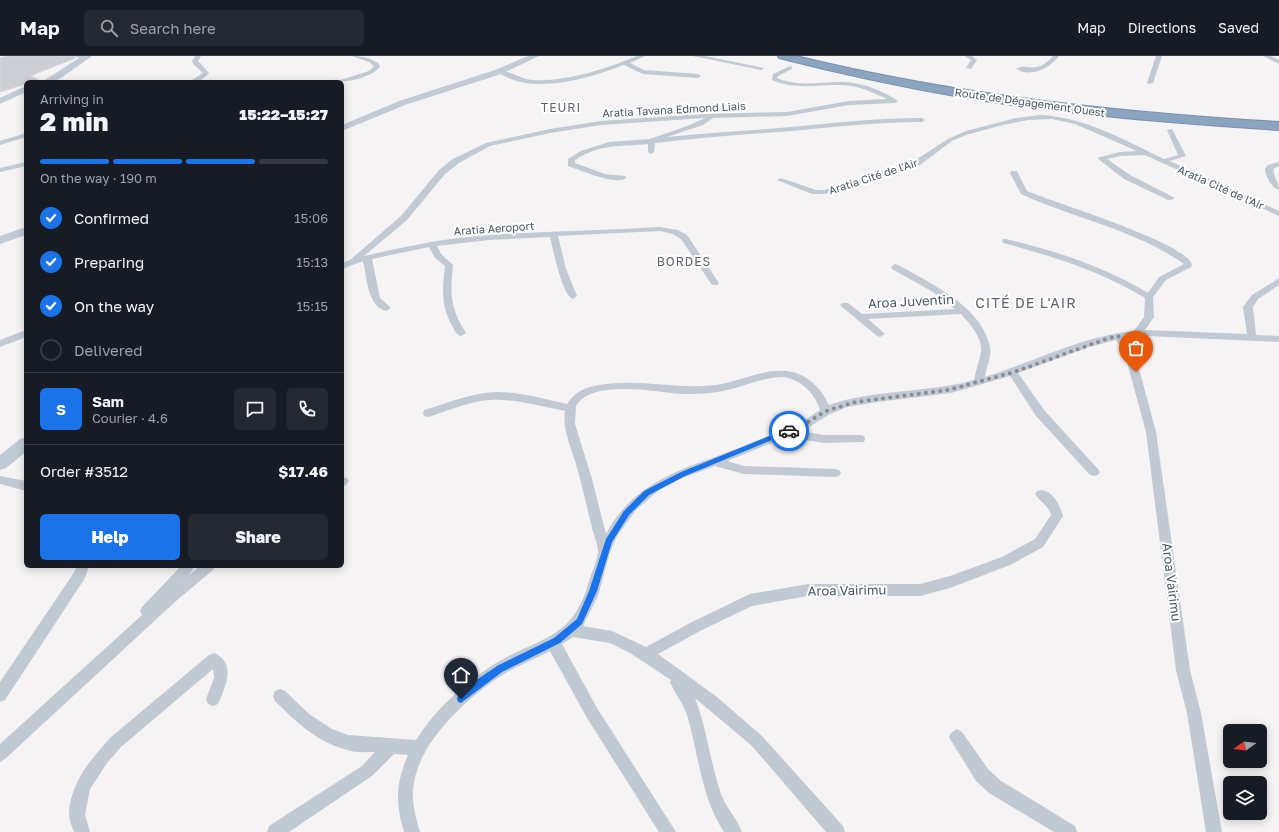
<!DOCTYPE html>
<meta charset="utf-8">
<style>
body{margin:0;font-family:"Golos Text",sans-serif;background:#242831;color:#f1f3f6;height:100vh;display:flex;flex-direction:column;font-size:15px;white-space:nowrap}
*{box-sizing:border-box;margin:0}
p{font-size:13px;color:#9ea1a6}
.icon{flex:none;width:22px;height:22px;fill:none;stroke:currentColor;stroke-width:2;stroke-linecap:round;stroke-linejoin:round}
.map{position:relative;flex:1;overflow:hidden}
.sheet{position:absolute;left:24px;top:24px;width:320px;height:488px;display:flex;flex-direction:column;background:#171b24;border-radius:6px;box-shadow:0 2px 10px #0003}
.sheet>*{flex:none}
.needle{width:26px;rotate:256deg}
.buttons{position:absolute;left:1223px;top:668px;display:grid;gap:8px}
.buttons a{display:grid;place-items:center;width:44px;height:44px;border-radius:6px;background:#171b24;box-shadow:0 2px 10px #0003;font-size:20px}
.pin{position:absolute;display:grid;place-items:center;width:34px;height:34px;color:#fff;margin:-41px -17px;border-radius:50% 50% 50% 0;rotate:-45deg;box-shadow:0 0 4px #0007}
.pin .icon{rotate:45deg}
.courier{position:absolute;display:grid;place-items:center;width:40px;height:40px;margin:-20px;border:3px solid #1a73e8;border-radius:50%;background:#fff;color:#222;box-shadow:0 1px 5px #0007}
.head em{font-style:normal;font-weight:800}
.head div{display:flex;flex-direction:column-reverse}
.head{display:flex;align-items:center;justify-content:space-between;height:68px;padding:0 16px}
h1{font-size:26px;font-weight:800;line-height:30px}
.bar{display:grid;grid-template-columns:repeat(4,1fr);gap:6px 4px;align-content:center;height:48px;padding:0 16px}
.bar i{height:5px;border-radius:3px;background:#363941}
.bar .active{background:#1a73e8}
.bar p{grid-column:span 4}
.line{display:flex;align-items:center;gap:10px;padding:0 16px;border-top:1px solid #363941}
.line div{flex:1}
.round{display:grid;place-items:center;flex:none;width:42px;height:42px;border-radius:6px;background:#242831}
ol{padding:0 16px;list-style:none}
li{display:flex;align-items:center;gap:12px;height:44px}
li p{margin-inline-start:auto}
li .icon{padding:4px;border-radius:50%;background:#1a73e8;color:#fff;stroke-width:4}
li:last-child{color:#9ea1a6}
li i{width:22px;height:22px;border:2px solid #363941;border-radius:50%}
.primary-button{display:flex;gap:8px;margin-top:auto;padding:8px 16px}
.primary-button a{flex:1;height:46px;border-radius:6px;background:#1a73e8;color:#fff;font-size:16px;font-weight:800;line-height:46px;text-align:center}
.primary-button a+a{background:#242831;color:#f1f3f6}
header{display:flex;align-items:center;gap:24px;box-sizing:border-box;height:56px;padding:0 20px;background:#171b24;border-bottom:1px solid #363941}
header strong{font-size:19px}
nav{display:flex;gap:22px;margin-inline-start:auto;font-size:14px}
.search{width:280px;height:36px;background:#242831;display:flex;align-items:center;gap:10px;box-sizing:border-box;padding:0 14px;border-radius:6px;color:#9ea1a6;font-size:15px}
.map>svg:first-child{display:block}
.building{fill:#cdcfd5;stroke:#d7d9de}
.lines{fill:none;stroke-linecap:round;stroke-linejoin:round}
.highway-casing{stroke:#7690ad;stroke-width:2}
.street{fill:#c1cad2;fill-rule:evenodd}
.secondary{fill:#c1cbd6;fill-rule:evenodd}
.highway{fill:#8ba5c1;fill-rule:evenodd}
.route{fill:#1a73e8}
.done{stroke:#868d94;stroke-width:4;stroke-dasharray:0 7.2}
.labels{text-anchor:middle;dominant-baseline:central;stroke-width:4;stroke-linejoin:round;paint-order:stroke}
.far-street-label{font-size:11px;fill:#4a5661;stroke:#fff}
.far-neighbourhood-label{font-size:12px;letter-spacing:1px;fill:#5f6368;stroke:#fff}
.street-label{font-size:13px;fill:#4a5661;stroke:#fff}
.neighbourhood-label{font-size:14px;letter-spacing:1px;fill:#5f6368;stroke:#fff}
</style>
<header>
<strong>Map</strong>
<div class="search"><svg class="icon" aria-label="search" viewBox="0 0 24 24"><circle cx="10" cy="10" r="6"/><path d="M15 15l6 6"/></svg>Search here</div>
<nav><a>Map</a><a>Directions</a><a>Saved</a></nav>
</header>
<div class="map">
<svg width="1279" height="776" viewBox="0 0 1279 776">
<rect width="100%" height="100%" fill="#f5f3f3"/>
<path class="building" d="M7,0H73L76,2L30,20L39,24L26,26V28L0,36V2Z"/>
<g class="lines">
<defs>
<path id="highway" d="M778,0H796C955,39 1116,56 1279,66V74C1174,67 1069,59 966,42C903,31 841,18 779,2Z"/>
</defs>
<use href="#highway" class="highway-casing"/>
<g class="street">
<path d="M74,0H85L89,2L86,4Z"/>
<path d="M195,0H201L198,5L209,17C203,24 198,26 189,26L203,17L194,9L192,5Z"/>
<path d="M352,0C362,0 371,2 379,8L380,11C370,22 348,26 334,26L369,15L374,10L369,6Z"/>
<path d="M637,0H645L630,7L644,14L698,18L701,20L698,22L643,18L624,9C589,22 530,41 497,15C503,11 522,24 532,24C567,26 605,13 637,0Z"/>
<path d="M693,0H705L764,12L761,14Z"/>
<path d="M965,0H972L977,4L971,13L966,12L971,4Z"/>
<path d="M1053,0H1059C1050,12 1031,22 1016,13C1027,6 1036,20 1053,0Z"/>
<path d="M1156,0H1162L1153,27L1148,28L1147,27Z"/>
<path d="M1263,0H1271L1279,4V8Z"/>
<path d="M790,10L792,11V13L778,20L777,22C798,31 819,26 841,26C861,26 882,34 898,45L895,47L849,49L787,60L713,62L703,69L667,81C705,77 742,75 779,72C827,68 874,62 922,62L925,64L922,66C874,66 827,72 779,76C738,79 697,82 655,87L654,96L651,98L648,96V88C619,91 602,87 575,104V107L605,118L625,120L626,122C616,130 580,114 568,110V103L581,95L609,86L650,83L690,69L705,62L601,69L550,77L490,90L459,107L445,118L407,164L364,200C395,193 426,186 457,182C524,175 592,175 660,171L678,174L687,179L719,227L718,229H712L681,183L673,178L660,175L558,180L566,213L577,240L573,243C562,240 553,192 550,181L489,184L437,190L441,198L453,209C450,238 450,252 466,277L461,280C456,279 455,275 453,271C441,251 442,233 445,210L435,202L429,191L372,203L380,242L391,252L386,255C367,250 367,221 363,205L342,213V207L350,204L401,160L439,114L453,103L486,87L550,73L601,65L703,58L787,56L849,45L887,43C876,38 864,32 852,30C824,26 799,36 772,24L773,18Z"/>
<path d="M1040,59C1085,61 1124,84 1164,103L1178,99L1167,74L1172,73L1186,100L1170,105L1279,155V160L1145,99L1120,100L1107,103L1130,119L1175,142L1171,144H1168L1124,123L1097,102L1120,96L1137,95L1075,68L1052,63L1028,64L1003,69L966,79L952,85L920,109L825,138H812L777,124L781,122L816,134H824L914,105L948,83L966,75L1016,62Z"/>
<path d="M26,77V81L0,89V85Z"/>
<path d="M26,106V110L0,116V112Z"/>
<path d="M1279,106V110L1273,113C1274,122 1279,126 1279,134C1271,131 1266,122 1265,113L1268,109Z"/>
<path d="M1011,115H1017L1027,135C1052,146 1188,187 1192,209L1191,211L1166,224L1153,241L1154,261L1145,274L1247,278L1243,251L1252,239L1279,222V229L1258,243L1253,251L1256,279L1279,280V286L1148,280L1124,282L1134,294L1156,376L1190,614L1201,657L1222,776H1206L1187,657L1176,614L1146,376L1124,295L1116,284L1089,291L1018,317L1044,354L1098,413L1100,416L1098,419L1094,420L1090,419L1036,360L1010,320L951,337L877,346L847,351L830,358L812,369L800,375L824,379H860L864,380L865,383L864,386L824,387L786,381L727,405L744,410L835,413L839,414L841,417L839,420L835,421L744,418L715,410L680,423L659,434L636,454L617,480L610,496L598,540L583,570L612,575L646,591L692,566L750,538L808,528H920L950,520L1002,501L1035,483L1051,459C1048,449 1040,446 1035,438L1037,435C1051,430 1060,449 1063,460L1043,491L1010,509L950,532L920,540H808L752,550L702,574L658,598L717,641L762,680L843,770L845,776H826L752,690L695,642C707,673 710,706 721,738C726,752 737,762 742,776H724C701,741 699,701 688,662C684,648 675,638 670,626L671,624L630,597L610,587L573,581L562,588L597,652L676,776H659L587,662L550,595C535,603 519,609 504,618C467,641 416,688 413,734C412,748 416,763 420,776H404C395,746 396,727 408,699L394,698L372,720L289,776H267L269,770L362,710L375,696C366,696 356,697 347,694C317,686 296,666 275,645L273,640L275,635L280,633L285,635L309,658L332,673L348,679L416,684C435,654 463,628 493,609C538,581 573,585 589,525C592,516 597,505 598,496C598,489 594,479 592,472C587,451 582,429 576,408C571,391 562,373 565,355C539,350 514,342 488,344C467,346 448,355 428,361L424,360L423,357L424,354C448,347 471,337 496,336C520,336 544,343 567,348C573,338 583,332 594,330C634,321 675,334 715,329C741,326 766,310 792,316C810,320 822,334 829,349C876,333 927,337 974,324C976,314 979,306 981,296C983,282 970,268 961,258L868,263L883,276L885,278L880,281L877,280L842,251L840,249L842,247H848L862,258L955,253L933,236L892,213L891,211L895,208C904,211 912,217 920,221C948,237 983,257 990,291C992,300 986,312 985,321C1034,306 1082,280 1134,275L1144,261L1145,242C1098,214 1055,201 1003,187L1002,185L1003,183H1006C1056,195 1103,210 1148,237L1159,221L1184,208C1134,173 1075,163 1021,138L1010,117ZM784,321C801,324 815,337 820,354L805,364L792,370C766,381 741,391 715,401C669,417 630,433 606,478L592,423L575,368L576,350C592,323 655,336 681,338C696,338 713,338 727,334C746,330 763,321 784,321Z"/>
<path d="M26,274V281L0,291V284Z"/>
<path d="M0,420L26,425V435L0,428Z"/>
<path d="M342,421L347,422L349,425L346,429L342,430Z"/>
<path d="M77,510H89L85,522L5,644L0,646V626L75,515Z"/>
<path d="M181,510H195L189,519L200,510H215L213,514L176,545L5,703L0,706V688L142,559L140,555L142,551Z"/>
<path d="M214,597C237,607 225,632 218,648L213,650L208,648L206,643L214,622L213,613L121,691L107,707L90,733L85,759L90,776H74C72,771 69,764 69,758C70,727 91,703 111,681L209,599Z"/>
<path d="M957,673L962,676L988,713L1001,725L1075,770L1077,776H1054L989,737L976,725L952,686L949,681L952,676Z"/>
</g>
<g class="secondary">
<path d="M82,0H92L61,22L53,26H42Z"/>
<path d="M528,0H539L501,18L405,49L342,75V69L399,45L495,14Z"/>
<path d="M26,30V36L0,48V42Z"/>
<path d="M26,171V179L0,188V180Z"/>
<path d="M26,381V396L6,412L0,414V399L20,383Z"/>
</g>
<use href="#highway" class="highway"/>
</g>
<path class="route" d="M789,372L792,375L791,376L685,420L649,439L629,459L612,486L597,535L582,568L560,587L502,616L461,647L458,646L457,643L458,640L472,627L497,610L554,582L577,563L589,535L606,483L624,455L644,435L681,416Z"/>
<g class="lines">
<path class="done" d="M789,375L805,368L826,355L855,346L948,334L1014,316L1109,282L1118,280L1129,294L1136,316"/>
</g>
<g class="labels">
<g class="far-street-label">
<text transform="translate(1030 46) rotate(8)">Route de Dégagement Ouest</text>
<text transform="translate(674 53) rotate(-3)">Aratia Tavana Edmond Liais</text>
<text transform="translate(873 120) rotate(-18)">Aratia Cité de l'Air</text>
<text transform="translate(1221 131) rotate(24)">Aratia Cité de l'Air</text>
<text transform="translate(494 172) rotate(-4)">Aratia Aeroport</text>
</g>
<g class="far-neighbourhood-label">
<text x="561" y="51">TEURI</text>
<text x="684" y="205">BORDES</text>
</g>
<g class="street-label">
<text transform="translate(911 245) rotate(-3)">Aroa Juventin</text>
<text transform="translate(1172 526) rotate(83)">Aroa Vairimu</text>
<text transform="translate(847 534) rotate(-1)">Aroa Vairimu</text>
</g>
<g class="neighbourhood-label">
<text x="1026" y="246">CITÉ DE L'AIR</text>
</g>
</g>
</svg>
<div class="buttons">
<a><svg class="needle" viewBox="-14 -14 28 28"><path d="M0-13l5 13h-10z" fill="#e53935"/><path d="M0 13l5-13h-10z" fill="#9ea1a6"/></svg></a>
<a><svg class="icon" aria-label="layers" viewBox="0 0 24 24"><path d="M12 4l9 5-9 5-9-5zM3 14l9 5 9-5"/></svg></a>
</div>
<div class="pin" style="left:1136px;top:316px;background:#ea580c"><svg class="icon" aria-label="bag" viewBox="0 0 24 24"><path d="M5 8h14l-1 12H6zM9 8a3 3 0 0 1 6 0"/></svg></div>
<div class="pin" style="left:461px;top:643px;background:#1f2937"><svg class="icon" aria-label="home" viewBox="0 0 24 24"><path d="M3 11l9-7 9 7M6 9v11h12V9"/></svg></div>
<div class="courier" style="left:789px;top:375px"><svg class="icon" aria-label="car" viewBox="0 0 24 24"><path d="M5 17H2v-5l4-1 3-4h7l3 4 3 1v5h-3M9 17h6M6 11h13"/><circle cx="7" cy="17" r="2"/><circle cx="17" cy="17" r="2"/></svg></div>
<section class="sheet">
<div class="head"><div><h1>2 min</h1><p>Arriving in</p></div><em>15:22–15:27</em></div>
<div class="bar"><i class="active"></i><i class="active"></i><i class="active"></i><i></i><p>On the way · 190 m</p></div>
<ol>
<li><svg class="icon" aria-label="check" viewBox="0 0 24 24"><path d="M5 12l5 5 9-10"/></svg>Confirmed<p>15:06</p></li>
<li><svg class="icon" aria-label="check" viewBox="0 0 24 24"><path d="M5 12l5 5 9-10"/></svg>Preparing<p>15:13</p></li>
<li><svg class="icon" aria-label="check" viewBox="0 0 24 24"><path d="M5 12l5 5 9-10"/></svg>On the way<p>15:15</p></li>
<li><i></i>Delivered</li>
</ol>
<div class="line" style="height:72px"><b class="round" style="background:#1a73e8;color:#fff">S</b><div><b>Sam</b><p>Courier · 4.6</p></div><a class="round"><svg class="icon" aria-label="chat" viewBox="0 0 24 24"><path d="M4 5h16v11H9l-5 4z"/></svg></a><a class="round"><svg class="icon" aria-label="phone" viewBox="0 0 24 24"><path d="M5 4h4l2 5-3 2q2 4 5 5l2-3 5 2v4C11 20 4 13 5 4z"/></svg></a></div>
<div class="line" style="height:52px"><div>Order #3512</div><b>$17.46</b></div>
<div class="primary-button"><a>Help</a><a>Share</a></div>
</section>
</div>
